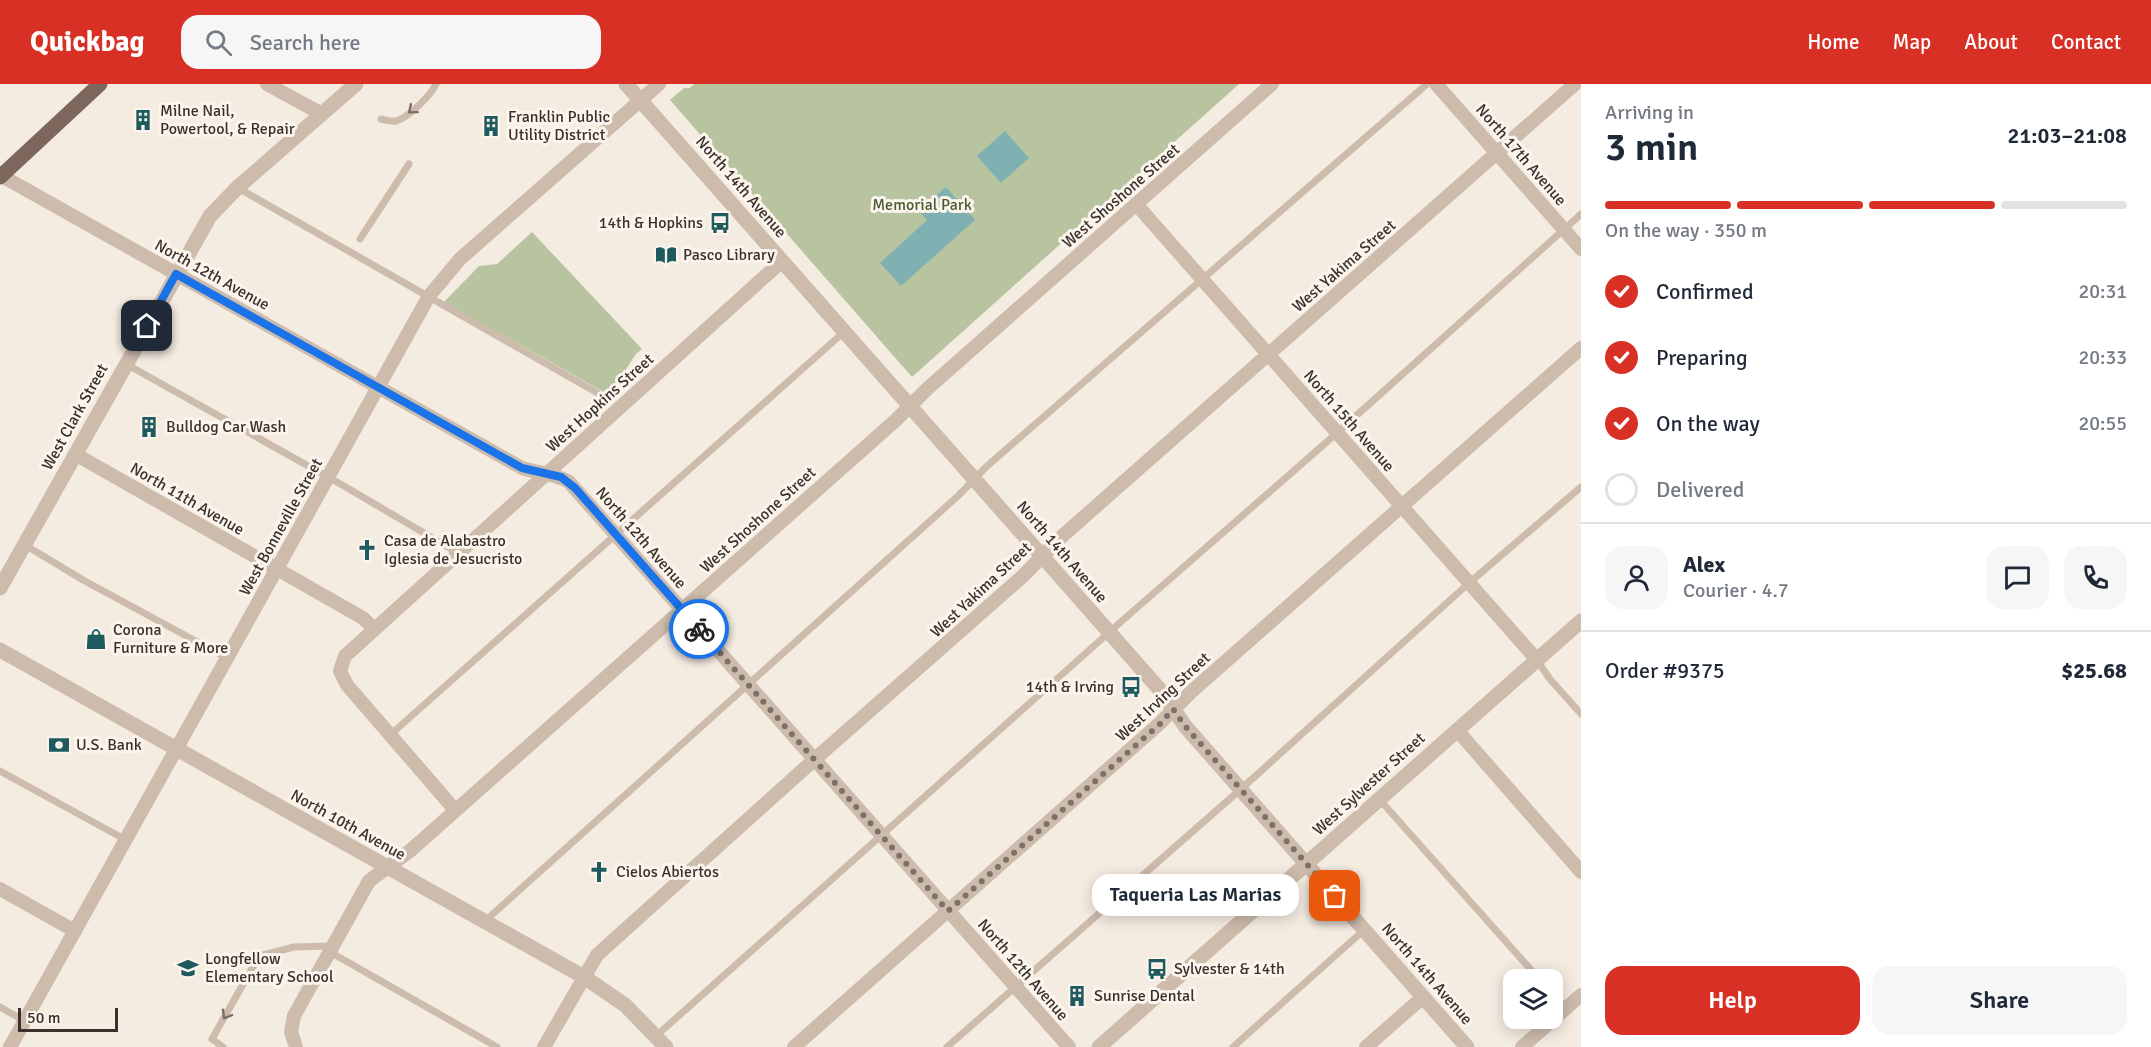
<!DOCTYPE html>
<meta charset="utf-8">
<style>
body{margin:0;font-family:Signika,sans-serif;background:#f6f6f7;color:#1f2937;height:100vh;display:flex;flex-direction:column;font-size:22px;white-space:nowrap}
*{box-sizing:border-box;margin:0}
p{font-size:20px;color:#747a83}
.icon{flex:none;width:33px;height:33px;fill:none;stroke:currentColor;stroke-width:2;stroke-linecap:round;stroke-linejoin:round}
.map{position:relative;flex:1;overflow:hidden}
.drawer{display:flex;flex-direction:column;background:#fff;width:570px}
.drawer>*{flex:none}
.tools{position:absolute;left:1503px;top:885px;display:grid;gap:12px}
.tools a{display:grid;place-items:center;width:60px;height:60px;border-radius:12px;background:#fff;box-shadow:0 3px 15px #0003;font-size:30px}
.scale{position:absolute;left:18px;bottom:15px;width:100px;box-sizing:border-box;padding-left:6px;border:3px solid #3b302b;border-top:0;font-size:16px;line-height:21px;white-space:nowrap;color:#3b302b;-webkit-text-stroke:4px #fbf5ee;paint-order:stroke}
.pin{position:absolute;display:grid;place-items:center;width:51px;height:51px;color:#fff;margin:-26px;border-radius:12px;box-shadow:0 3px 9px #0006}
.courier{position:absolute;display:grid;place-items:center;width:60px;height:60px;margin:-30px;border:4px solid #1a73e8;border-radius:50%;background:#fff;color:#222;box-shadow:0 2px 8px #0007}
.bubble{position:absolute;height:42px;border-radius:18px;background:#fff;box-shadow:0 3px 15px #0003;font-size:20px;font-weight:600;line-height:42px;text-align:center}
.headline em{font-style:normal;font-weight:600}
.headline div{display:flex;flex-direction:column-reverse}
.headline{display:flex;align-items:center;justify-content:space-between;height:102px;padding:0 24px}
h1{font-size:39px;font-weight:600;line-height:45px}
.bar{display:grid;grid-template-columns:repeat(4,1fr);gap:9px 6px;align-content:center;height:72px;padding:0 24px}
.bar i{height:8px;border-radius:4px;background:#e0e1e3}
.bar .on{background:#d93025}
.bar p{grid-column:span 4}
.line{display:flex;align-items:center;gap:15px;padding:0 24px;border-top:2px solid #e0e1e3}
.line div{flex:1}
.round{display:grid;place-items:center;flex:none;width:63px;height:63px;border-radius:18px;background:#f6f6f7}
ol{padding:0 24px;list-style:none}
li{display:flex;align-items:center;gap:18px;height:66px}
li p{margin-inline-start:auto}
li .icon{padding:6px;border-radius:50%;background:#d93025;color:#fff;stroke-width:4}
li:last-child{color:#747a83}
li i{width:33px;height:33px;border:3px solid #e0e1e3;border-radius:50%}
.cta{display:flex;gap:12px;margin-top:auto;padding:12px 24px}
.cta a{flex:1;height:69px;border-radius:18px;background:#d93025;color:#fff;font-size:24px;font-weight:600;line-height:69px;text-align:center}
.cta a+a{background:#f6f6f7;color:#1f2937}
header{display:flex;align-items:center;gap:36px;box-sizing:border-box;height:84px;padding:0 30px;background:#d93025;color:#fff}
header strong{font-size:28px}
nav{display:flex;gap:33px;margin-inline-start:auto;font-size:21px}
.search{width:420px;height:54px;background:#f6f6f7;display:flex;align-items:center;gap:15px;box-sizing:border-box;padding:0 21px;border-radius:18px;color:#747a83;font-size:22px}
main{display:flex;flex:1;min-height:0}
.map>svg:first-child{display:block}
.green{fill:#b8c4a0}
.water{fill:#7fb0b2}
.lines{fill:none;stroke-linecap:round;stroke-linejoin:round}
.service{stroke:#cdbbac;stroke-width:7}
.minor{stroke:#cdbbac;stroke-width:14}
.tertiary{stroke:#cdbbac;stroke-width:15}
.primary{stroke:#7d675c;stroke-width:15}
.oneway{stroke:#7d6f65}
.done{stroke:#7c716b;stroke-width:6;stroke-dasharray:0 10.8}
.route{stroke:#1a73e8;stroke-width:8}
.labels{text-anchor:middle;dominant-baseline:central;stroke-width:6;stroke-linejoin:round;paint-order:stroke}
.poi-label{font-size:16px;fill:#3b302b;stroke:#fbf5ee;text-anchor:start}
.street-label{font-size:16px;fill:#3b302b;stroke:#fbf5ee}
.park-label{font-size:16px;fill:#4a5a2e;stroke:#fbf5ee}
</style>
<header>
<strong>Quickbag</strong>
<div class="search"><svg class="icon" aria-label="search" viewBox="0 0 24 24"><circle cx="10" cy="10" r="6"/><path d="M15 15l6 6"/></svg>Search here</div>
<nav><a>Home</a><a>Map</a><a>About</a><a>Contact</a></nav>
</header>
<main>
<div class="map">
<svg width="1581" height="963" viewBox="0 0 1581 963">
<rect width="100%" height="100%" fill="#f4ebe1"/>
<g class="green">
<path d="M694,0H1239L912,293L670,16L684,4H690Z"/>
<path d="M532,148L642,265L636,270L609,311L444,218L479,182L497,180Z"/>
</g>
<g class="water">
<path d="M1005,47L1029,74L1001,99L977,72Z"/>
<path d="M946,103L975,136L901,202L880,179L927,136L919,127Z"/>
</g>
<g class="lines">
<g class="service">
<path d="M381,35C386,36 392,38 396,37C408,34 431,11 436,0"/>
<path d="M238,104L608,315"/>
<path d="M360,155L409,80"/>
<path d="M126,280L344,402L458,469"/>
<path d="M25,461L83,496L227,574"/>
<path d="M1537,576L1549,594L1581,630"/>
<path d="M390,651L844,248"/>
<path d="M0,687L126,756"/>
<path d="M1380,716L1540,896"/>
<path d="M485,837L959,411L986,383L1427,0"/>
<path d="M330,868L497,963"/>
<path d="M1552,910L1566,924"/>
<path d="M0,923L25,937"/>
<path d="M656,952L1123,536L1337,349L1581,130"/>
<path d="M223,963L212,955L259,872L294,863L333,862"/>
<path d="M947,963L1241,705L1469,499L1581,403"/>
<path d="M1233,963L1364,846"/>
</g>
<g class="minor">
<path d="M267,0L322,30"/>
<path d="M1436,0L1581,165"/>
<path d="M2,92L522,384C537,389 554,389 569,398L1069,963"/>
<path d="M1136,120L1537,576"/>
<path d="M75,370L363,534L374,545"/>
<path d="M1457,646L1581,788"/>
<path d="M455,726L347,601L340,587L345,572L782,177"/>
<path d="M0,805L75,847"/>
<path d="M10,963L429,212L460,175L659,0"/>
<path d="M296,963L291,948L294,932L369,797L411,766L896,336L927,305L1272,0"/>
<path d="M544,963L597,871L815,675L1023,492L1059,455L1575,0"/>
<path d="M794,963L1159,640L1191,608L1581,264"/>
<path d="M1366,963L1423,913"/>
<path d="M1522,963L1581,911"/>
</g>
<g class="tertiary">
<path d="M626,0L1161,607L1185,642L1467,963"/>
<path d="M0,504L210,132L237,104L356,0"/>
<path d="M0,566L584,893L625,921L666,963"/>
<path d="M1099,963L1581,537"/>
</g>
<path class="primary" d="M0,93L100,0"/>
</g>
<defs><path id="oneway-chevron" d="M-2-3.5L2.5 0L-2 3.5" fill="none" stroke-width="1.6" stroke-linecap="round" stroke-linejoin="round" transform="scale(1.5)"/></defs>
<g class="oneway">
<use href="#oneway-chevron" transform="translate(412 26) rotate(140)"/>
<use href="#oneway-chevron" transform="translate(226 931) rotate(120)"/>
</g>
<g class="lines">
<path class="done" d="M699,545L948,827L1160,640L1173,625L1185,642L1335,812"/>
<path class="route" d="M147,242L176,190L522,384L561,393L575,404L699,545"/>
</g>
<defs>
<symbol id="building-bare" viewBox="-9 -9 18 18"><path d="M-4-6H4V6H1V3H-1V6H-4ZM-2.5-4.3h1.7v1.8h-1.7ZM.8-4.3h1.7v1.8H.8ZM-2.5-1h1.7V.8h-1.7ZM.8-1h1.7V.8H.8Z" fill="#1f5a5e" stroke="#fbf5ee" stroke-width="2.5" paint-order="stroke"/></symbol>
<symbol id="bus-bare" viewBox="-9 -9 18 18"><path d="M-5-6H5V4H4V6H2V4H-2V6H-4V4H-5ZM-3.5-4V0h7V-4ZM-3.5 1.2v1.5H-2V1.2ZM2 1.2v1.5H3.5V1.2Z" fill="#1f5a5e" stroke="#fbf5ee" stroke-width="2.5" paint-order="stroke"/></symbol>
<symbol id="library-bare" viewBox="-9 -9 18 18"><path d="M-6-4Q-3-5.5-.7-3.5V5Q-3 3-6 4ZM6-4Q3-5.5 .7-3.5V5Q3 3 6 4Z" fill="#1f5a5e" stroke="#fbf5ee" stroke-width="2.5" paint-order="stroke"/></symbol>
<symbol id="church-bare" viewBox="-9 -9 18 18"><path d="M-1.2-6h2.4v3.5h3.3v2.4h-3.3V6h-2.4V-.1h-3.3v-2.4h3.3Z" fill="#1f5a5e" stroke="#fbf5ee" stroke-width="2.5" paint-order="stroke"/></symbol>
<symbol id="shop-bare" viewBox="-9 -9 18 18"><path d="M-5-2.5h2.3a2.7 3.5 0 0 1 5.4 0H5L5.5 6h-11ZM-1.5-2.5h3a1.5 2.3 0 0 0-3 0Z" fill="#1f5a5e" stroke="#fbf5ee" stroke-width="2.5" paint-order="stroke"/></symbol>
<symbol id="bank-bare" viewBox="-9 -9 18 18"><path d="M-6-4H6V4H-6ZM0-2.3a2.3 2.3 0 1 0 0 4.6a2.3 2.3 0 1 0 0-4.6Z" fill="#1f5a5e" stroke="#fbf5ee" stroke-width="2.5" paint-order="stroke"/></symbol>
<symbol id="school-bare" viewBox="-9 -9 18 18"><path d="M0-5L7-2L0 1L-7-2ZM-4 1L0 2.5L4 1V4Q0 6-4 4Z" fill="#1f5a5e" stroke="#fbf5ee" stroke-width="2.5" paint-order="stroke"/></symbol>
</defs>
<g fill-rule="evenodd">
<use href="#building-bare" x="128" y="21" width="30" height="30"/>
<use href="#building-bare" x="476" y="27" width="30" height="30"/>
<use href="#bus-bare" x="705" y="124" width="30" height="30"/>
<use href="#library-bare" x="651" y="156" width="30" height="30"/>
<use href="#building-bare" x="134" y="328" width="30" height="30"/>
<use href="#church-bare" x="352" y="451" width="30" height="30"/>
<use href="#shop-bare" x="81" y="540" width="30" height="30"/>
<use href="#bus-bare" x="1116" y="588" width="30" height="30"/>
<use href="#bank-bare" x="44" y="646" width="30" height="30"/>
<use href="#church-bare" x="584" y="773" width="30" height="30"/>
<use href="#school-bare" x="173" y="869" width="30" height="30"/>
<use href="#bus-bare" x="1142" y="870" width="30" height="30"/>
<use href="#building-bare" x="1062" y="897" width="30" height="30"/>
</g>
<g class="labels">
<g class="poi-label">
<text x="160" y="27">Milne Nail,<tspan x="160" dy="18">Powertool, &amp; Repair</tspan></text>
<text x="508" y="33">Franklin Public<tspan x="508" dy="18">Utility District</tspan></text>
<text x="703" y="139" text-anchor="end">14th &amp; Hopkins</text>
<text x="683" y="171">Pasco Library</text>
<text x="166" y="343">Bulldog Car Wash</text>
<text x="384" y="457">Casa de Alabastro<tspan x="384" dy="18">Iglesia de Jesucristo</tspan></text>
<text x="113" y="546">Corona<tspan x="113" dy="18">Furniture &amp; More</tspan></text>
<text x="1114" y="603" text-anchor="end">14th &amp; Irving</text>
<text x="76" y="661">U.S. Bank</text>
<text x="616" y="788">Cielos Abiertos</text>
<text x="205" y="875">Longfellow<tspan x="205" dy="18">Elementary School</tspan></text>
<text x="1174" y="885">Sylvester &amp; 14th</text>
<text x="1094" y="912">Sunrise Dental</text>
</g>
<g class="street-label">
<text transform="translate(1521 71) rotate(49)">North 17th Avenue</text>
<text transform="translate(741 103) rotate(49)">North 14th Avenue</text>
<text transform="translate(1121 112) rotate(-41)">West Shoshone Street</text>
<text transform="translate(1344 182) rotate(-41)">West Yakima Street</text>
<text transform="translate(212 191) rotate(29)">North 12th Avenue</text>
<text transform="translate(600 319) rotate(-42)">West Hopkins Street</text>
<text transform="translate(75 333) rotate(-61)">West Clark Street</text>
<text transform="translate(1349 337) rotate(49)">North 15th Avenue</text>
<text transform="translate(187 415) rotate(30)">North 11th Avenue</text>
<text transform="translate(758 436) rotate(-42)">West Shoshone Street</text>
<text transform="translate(281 443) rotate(-61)">West Bonneville Street</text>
<text transform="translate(641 454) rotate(49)">North 12th Avenue</text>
<text transform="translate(1062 468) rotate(49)">North 14th Avenue</text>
<text transform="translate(981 506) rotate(-43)">West Yakima Street</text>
<text transform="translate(1163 613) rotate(-43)">West Irving Street</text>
<text transform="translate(1369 700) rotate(-42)">West Sylvester Street</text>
<text transform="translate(348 741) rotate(29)">North 10th Avenue</text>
<text transform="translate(1023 886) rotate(49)">North 12th Avenue</text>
<text transform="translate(1427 890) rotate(49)">North 14th Avenue</text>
</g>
<g class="park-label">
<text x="922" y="121">Memorial Park</text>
</g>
</g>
</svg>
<div class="tools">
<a><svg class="icon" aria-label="layers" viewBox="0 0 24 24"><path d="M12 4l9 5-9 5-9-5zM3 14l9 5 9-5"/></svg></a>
</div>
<div class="scale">50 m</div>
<div class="pin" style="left:1335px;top:812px;background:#ea580c"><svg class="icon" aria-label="bag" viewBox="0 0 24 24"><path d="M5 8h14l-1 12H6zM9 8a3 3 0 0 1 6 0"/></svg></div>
<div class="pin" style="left:147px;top:242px;background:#1f2937"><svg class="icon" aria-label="home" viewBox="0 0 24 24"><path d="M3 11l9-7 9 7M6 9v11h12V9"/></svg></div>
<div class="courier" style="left:699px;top:545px"><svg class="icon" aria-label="bike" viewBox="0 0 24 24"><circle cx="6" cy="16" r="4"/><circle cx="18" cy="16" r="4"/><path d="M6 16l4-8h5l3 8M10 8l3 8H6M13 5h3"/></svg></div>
<div class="bubble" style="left:1092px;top:790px;width:207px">Taqueria Las Marias</div>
</div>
<section class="drawer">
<div class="headline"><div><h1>3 min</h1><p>Arriving in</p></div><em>21:03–21:08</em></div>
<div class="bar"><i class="on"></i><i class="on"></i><i class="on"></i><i></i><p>On the way · 350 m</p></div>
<ol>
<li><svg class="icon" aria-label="check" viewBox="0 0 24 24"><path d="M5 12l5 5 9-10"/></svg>Confirmed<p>20:31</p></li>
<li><svg class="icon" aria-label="check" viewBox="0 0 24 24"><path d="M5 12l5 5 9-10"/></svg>Preparing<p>20:33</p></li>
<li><svg class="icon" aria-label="check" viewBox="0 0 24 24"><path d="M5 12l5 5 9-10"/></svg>On the way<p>20:55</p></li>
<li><i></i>Delivered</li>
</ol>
<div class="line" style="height:108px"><a class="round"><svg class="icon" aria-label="person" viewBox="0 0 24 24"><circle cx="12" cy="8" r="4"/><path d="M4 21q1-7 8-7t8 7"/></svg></a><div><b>Alex</b><p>Courier · 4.7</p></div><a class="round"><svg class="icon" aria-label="chat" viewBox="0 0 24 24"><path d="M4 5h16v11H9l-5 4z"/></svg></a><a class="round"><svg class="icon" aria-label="phone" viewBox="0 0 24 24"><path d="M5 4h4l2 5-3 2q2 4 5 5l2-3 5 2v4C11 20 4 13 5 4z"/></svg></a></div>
<div class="line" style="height:78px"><div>Order #9375</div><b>$25.68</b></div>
<div class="cta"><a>Help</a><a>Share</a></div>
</section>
</main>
